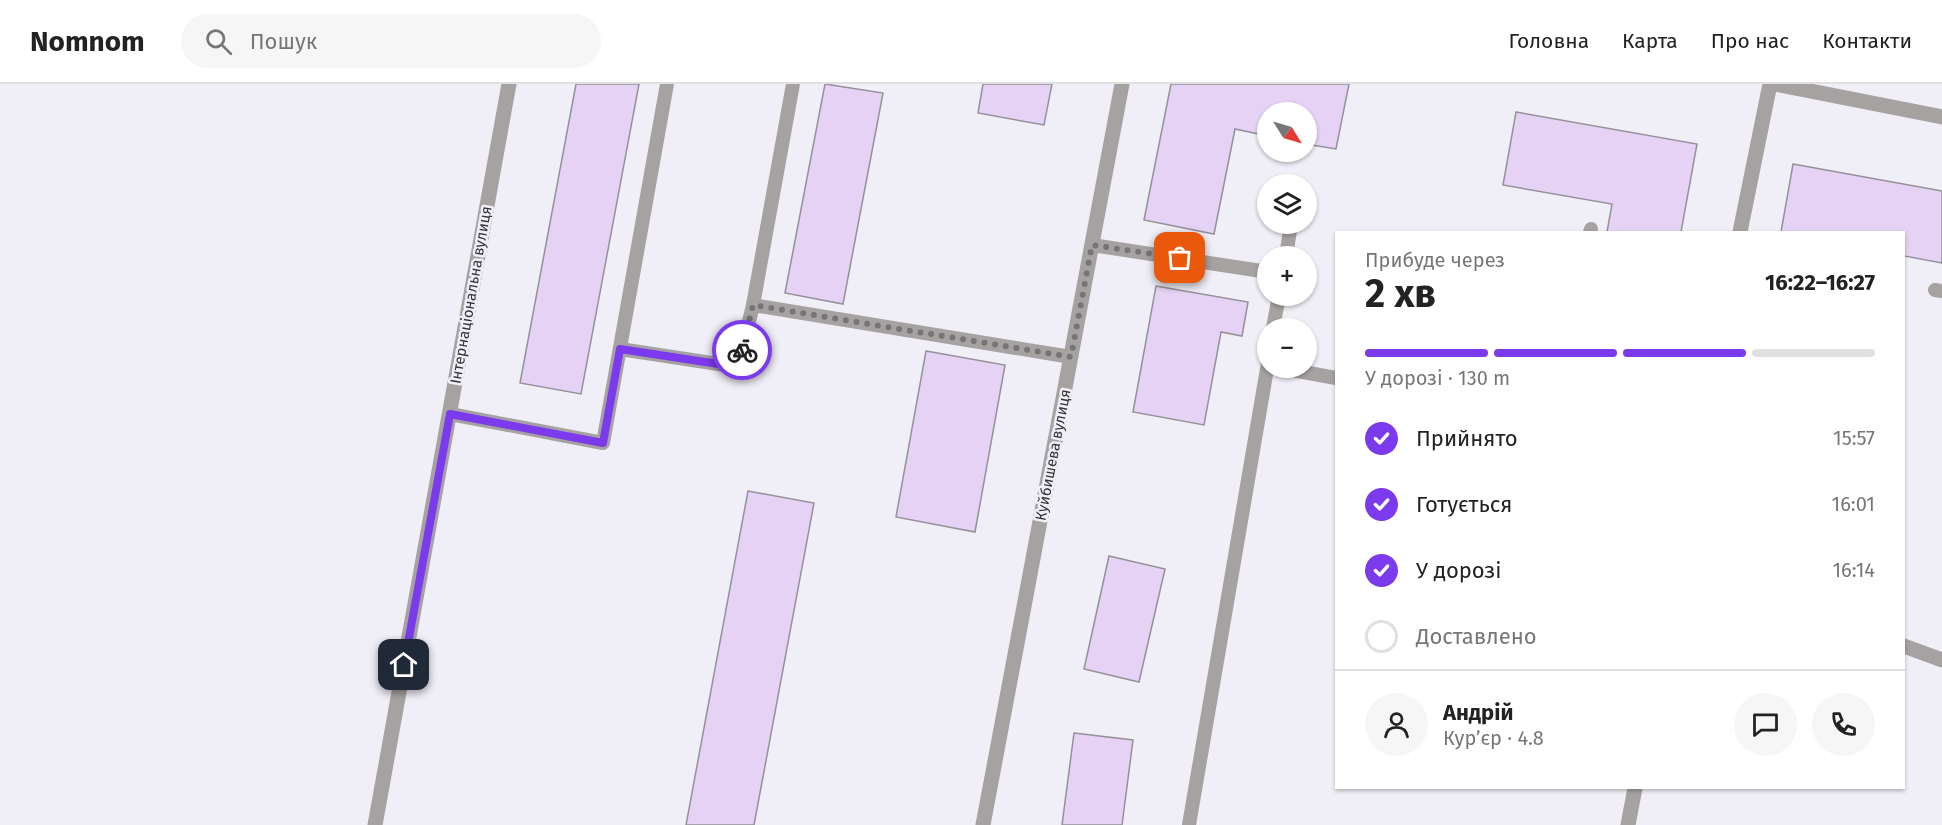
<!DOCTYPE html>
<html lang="uk">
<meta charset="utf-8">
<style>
body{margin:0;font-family:"Fira Sans",sans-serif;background:#f6f6f6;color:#222;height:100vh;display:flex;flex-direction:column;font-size:22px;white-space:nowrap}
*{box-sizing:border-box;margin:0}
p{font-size:20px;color:#767676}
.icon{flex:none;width:33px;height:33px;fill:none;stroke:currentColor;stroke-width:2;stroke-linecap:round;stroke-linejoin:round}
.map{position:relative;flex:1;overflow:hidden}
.drawer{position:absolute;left:1335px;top:147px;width:570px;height:558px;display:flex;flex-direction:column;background:#fff;border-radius:0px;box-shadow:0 2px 4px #0004}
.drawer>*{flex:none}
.needle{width:39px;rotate:127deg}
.buttons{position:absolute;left:1257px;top:18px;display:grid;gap:12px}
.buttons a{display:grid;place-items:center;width:60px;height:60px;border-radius:50%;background:#fff;box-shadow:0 2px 4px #0004;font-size:30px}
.pin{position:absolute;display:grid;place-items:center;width:51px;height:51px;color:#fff;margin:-26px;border-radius:12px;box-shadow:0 3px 9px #0006}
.courier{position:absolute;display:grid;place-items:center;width:60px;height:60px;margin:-30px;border:4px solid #7c3aed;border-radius:50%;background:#fff;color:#222;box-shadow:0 2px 8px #0007}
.summary em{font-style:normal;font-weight:700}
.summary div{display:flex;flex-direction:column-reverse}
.summary{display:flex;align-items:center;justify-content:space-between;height:102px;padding:0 30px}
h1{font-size:39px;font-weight:700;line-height:45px}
.bar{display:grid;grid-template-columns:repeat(4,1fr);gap:9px 6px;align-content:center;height:72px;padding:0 30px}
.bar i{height:8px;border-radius:4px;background:#e0e0e0}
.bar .current{background:#7c3aed}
.bar p{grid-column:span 4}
.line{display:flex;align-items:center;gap:15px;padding:0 30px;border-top:2px solid #e0e0e0}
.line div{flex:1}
.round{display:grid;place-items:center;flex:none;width:63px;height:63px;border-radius:32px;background:#f6f6f6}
ol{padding:0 30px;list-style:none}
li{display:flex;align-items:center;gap:18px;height:66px}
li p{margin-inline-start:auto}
li .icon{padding:6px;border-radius:50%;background:#7c3aed;color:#fff;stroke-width:4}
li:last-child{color:#767676}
li i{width:33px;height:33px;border:3px solid #e0e0e0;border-radius:50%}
header{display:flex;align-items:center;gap:36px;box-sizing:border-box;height:84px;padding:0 30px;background:#fff;border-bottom:2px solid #e0e0e0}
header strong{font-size:28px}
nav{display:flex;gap:33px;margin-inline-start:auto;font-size:21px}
.search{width:420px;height:54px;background:#f6f6f6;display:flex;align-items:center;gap:15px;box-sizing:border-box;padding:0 21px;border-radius:33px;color:#767676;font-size:22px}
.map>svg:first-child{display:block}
.building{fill:#e5d2f5;stroke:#949198;stroke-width:1.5}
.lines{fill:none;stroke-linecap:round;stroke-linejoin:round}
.service{stroke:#a7a2a2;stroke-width:14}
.minor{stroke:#a7a2a2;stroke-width:15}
.done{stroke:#757479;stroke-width:6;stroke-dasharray:0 10.8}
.route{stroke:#7c3aed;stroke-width:8}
.labels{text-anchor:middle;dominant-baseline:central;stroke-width:5;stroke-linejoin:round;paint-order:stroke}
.street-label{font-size:15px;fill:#333235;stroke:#f0eef6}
</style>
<header>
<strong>Nomnom</strong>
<div class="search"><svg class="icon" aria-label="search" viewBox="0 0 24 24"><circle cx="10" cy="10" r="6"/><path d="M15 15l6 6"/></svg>Пошук</div>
<nav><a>Головна</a><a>Карта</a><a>Про нас</a><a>Контакти</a></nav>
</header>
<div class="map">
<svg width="1942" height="741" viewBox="0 0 1942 741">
<rect width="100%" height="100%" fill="#f0eef6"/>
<g class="building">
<path d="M576,0H639L581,310L520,299Z"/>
<path d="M825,0L883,9L843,220L785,209Z"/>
<path d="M983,0H1052L1044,41L978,29Z"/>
<path d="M1171,0H1349L1336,65L1306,60V28H1268V52L1235,45L1214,150L1144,136Z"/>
<path d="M1516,28L1697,60L1681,148H1607L1612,120L1503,101Z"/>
<path d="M1793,80L1942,107V179L1904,172V148H1781Z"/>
<path d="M1156,202L1248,218L1242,252L1221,248L1204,341L1133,328Z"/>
<path d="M926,267L1005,281L975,448L896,433Z"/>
<path d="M748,407L814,419L754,741H686Z"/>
<path d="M1109,472L1165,485L1139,598L1084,585Z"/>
<path d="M1074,649L1133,656L1122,741H1062Z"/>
</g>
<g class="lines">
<g class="service">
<path d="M793,0L753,221L1071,273"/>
<path d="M1590,148L1591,145"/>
<path d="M1092,161L1268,188"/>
<path d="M1286,172L1291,140"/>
<path d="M1935,206L1942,207"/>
<path d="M1273,244L1279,212"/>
<path d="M620,265L738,283L753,221"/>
<path d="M1281,284L1336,294"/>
<path d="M450,330L603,359L667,0"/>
<path d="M1189,741L1268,279"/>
</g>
<g class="minor">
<path d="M1775,0L1942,33"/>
<path d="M1740,148L1770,0"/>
<path d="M1904,562L1942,576"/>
<path d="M375,741L509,0"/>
<path d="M983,741L1122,0"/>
<path d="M1628,741L1635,704"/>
</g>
</g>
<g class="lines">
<path class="done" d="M742,266L753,221L1071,273L1092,161L1180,174"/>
<path class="route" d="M404,581L450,330L603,359L620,265L738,283L742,266"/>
</g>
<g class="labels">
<g class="street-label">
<text transform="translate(471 211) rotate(-80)">Інтернаціональна вулиця</text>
<text transform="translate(1053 371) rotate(-79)">Куйбишева вулиця</text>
</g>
</g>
</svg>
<div class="buttons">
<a><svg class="needle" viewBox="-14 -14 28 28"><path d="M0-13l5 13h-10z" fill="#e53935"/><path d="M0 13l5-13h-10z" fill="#767676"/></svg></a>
<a><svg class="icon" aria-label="layers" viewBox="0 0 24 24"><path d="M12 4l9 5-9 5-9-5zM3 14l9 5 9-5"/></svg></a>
<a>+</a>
<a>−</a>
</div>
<div class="pin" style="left:1180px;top:174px;background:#ea580c"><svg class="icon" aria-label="bag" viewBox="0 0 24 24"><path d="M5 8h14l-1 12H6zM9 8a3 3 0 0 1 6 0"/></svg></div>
<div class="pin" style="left:404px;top:581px;background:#1f2937"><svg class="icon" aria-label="home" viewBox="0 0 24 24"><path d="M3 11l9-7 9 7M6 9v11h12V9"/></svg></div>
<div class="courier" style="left:742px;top:266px"><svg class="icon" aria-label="bike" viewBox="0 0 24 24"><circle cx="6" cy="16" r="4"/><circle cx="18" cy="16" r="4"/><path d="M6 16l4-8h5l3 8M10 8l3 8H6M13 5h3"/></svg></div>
<section class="drawer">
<div class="summary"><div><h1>2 хв</h1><p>Прибуде через</p></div><em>16:22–16:27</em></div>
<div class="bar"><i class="current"></i><i class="current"></i><i class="current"></i><i></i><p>У дорозі · 130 m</p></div>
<ol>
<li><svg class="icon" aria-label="check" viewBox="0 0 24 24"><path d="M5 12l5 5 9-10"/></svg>Прийнято<p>15:57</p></li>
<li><svg class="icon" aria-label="check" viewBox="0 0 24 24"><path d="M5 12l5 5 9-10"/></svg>Готується<p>16:01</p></li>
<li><svg class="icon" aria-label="check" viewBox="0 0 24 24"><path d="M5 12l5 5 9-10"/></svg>У дорозі<p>16:14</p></li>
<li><i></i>Доставлено</li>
</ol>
<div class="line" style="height:108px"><a class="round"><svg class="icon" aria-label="person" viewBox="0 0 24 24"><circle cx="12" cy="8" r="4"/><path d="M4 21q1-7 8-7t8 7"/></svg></a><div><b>Андрій</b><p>Кур’єр · 4.8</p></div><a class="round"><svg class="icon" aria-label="chat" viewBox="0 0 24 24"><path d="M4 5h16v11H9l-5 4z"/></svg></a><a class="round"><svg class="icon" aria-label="phone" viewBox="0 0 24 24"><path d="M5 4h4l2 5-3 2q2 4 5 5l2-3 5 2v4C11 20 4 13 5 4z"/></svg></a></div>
</section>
</div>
